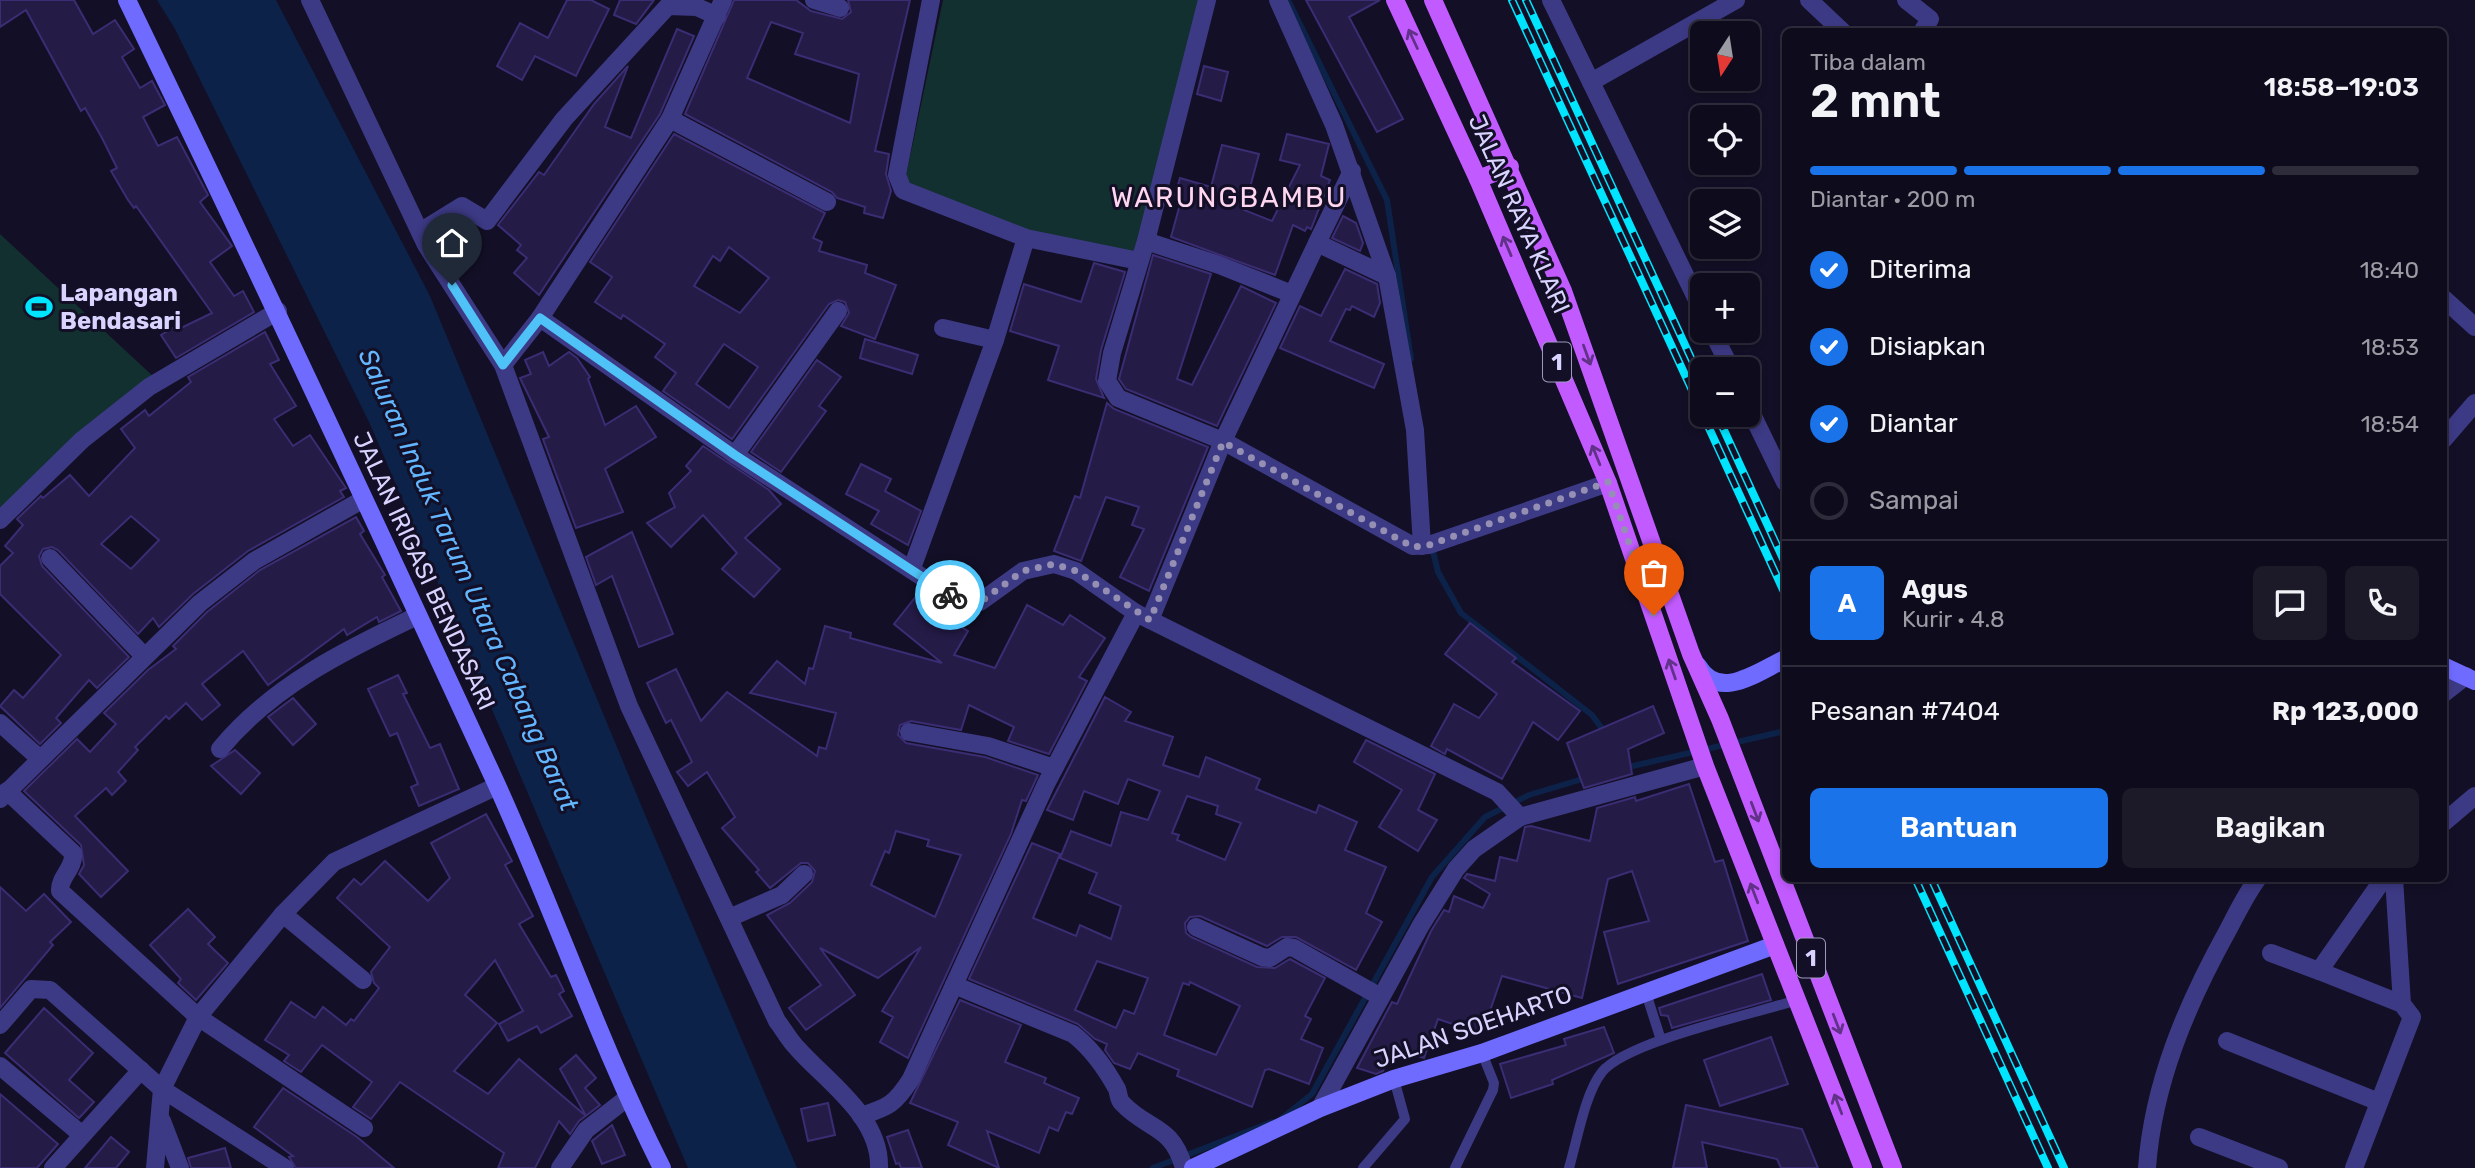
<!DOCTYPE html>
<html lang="id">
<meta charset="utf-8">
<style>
body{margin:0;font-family:Rubik,sans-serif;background:#1c1929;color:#f1f3f6;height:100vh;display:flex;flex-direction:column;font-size:26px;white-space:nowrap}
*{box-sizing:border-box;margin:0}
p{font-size:23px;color:#9b9ba3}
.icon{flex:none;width:38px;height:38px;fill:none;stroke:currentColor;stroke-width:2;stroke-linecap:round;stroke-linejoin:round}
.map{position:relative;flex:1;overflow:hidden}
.details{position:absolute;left:1782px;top:28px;width:665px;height:854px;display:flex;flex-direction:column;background:#0e0b1c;border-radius:10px;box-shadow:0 4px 10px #0003,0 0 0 2px #2e2b3b}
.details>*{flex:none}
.needle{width:46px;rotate:192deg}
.tools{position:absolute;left:1690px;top:21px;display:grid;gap:14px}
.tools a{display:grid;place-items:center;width:70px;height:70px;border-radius:10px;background:#0e0b1c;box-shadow:0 4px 10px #0003,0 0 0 2px #2e2b3b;font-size:35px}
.pin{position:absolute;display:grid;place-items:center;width:60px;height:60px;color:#fff;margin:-72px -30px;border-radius:50% 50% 50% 0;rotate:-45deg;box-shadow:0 0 7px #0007}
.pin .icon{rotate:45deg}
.courier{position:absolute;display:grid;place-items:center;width:70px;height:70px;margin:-35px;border:5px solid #4fc3f7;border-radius:50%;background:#fff;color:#222;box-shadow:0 2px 9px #0007}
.headline em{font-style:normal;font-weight:600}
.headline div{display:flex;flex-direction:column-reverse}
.headline{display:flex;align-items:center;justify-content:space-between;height:119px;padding:0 28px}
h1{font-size:46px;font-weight:600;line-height:52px}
.bar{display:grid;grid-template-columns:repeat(4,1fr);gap:10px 7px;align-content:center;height:84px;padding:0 28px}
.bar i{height:9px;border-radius:5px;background:#2e2b3b}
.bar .on{background:#1a73e8}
.bar p{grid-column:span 4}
.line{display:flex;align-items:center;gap:18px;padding:0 28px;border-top:2px solid #2e2b3b}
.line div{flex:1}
.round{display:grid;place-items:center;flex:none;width:74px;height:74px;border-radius:10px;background:#1c1929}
ol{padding:0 28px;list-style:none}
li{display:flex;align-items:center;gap:21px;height:77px}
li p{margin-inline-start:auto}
li .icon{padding:7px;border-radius:50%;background:#1a73e8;color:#fff;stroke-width:4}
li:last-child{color:#9b9ba3}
li i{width:38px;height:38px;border:4px solid #2e2b3b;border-radius:50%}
.cta{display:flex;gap:14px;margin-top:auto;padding:14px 28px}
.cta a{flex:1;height:80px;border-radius:10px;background:#1a73e8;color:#fff;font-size:28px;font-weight:600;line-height:80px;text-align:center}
.cta a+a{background:#1c1929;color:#f1f3f6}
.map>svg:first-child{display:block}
.green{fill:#12302f}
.water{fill:#0c2248}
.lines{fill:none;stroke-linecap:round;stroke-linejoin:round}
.stream{stroke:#0c2248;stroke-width:6}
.building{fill:#241b47;stroke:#3b2d73;stroke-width:2;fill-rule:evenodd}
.lane{stroke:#3d3a85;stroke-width:10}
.street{stroke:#3d3a85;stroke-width:18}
.secondary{stroke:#6f6bff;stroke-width:18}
.primary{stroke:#c25bff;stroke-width:18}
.rail-casing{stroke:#00e5ff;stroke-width:8}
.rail{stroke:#130f26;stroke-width:5;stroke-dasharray:16;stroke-linecap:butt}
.oneway{stroke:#623188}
.done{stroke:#948fb3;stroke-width:7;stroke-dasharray:0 12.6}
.route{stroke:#4fc3f7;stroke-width:9}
.labels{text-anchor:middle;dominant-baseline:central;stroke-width:6;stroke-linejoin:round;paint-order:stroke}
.shield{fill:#130f26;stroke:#9e99be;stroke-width:2}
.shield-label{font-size:23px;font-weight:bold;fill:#d9d4ff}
.street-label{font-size:24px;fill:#d9d4ff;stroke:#130f26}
.poi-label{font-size:24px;font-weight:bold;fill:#d9d4ff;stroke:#130f26;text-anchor:start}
.water-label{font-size:26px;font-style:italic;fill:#62b6ff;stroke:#130f26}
.quarter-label{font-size:28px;letter-spacing:2px;fill:#ffd6f0;stroke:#130f26}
</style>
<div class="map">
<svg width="2475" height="1168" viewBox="0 0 2475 1168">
<rect width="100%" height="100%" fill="#130f26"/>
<g class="green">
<path d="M943,0H1199L1139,261L1026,238L903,190Z"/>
<path d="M0,234L156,379L0,521Z"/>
</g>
<path class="water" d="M157,0H276L430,296L646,817L797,1168H688L370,424L175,29Z"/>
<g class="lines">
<g class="stream">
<path d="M1288,0L1387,200L1411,359"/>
<path d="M1432,547L1438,572L1461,613L1592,715L1606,734"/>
<path d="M1624,768L1785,731"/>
<path d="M1282,1118L1312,1094L1432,877L1485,817L1529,795L1586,778"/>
<path d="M1153,1168L1272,1122"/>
</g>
</g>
<g class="building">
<path d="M0,0H74L93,34L115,20L134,49L122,57L140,88L152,81L165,105L143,117L158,146L177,137L208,195L200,202L232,246L210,262L234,296L243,291L254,312L176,358L161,335L178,325L179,329L212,313L136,206L134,208L128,200L111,171L117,168L102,138L85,108L81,111L26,10L0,27Z"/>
<path d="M567,0H591L609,9L576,76L535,56L522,80L497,66L520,23L548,38Z"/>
<path d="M620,0H654L636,24L614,15Z"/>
<path d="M734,0H796L811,11L842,19L851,12L848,0H910L875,151L889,154L886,174L891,191L883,218L864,213L865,207L837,198L832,192L685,114ZM771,22L803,33L795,54L859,74L850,123L747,78Z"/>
<path d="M1306,0H1380L1349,17L1403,119L1377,132Z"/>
<path d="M677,29L694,36L660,114L539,295L514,273L527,258L517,250L521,245L498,225L539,172L544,175L594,104L628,66L605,127L631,138Z"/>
<path d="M1204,66L1228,72L1221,101L1197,94Z"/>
<path d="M674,134L825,213L813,238L822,242L819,251L867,265L865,273L896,285L875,339L841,326L849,313L845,302L838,300L829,304L732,439L663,391L676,373L655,357L665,344L623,315L621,319L595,302L612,277L590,262ZM729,247L769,278L740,313L694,286L713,256L720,261ZM724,344L758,367L729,408L696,384Z"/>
<path d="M1287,134L1329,144L1321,176L1330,180L1311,229L1307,227L1305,231L1293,225L1275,275L1171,237L1182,197L1175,195L1180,178L1211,187L1222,145L1259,154L1244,210L1272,221L1300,165L1280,160Z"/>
<path d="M1343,216L1356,223L1363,243L1360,251L1332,238Z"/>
<path d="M1153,255L1211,274L1177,379L1192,385L1241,286L1276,303L1217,426L1126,389L1119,379Z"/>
<path d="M1094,263L1125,272L1101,350L1096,379L1104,398L1048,380L1059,346L1010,331L1024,284L1081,302Z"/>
<path d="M1345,269L1377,284L1380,303L1374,317L1352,306L1350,310L1346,309L1330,341L1384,364L1374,388L1280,348L1300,306L1321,316Z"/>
<path d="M265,332L279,360L270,364L296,406L274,419L293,446L310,435L346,488L340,491L344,497L248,551L193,594L159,627L153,618L138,634L58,550L52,547L43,549L39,556L42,566L129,657L97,688L89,680L56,718L61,723L40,744L0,706L14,690L23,698L61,655L0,594V566L13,553L5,546L23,525L17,519L41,496L43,498L70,475L89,496L135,448L121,429L145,410L149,416L191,382L188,377ZM131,516L159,540L131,569L101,544Z"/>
<path d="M865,339L918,355L912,374L860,358Z"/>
<path d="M543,352L549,366L569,352L577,358L590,377L588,379L605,425L636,406L656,437L605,469L623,512L576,528L543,439L549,437L520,378L531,374L525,360Z"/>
<path d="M817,360L841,377L819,406L826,411L781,472L751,452Z"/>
<path d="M1107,403L1114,409L1208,447L1149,591L1120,577L1144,529L1132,525L1139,507L1106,497L1081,561L1054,551L1075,496L1080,498Z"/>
<path d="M703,446L769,490L781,504L745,538L780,569L754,597L722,569L737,553L703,515L671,547L647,523L675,507L669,493L691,471L686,466Z"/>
<path d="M861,464L891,479L885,491L921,511L908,545L871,524L879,511L846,494Z"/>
<path d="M356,517L364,531L360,534L385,575L382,577L401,611L379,622L377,617L347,635L344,629L268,685L243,651L202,684L220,705L202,720L186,703L169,719L166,716L135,747L138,750L118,772L126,781L112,795L106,788L75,816L128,871L101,897L79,874L84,865L81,845L24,791L77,739L90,752L116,724L104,713L148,670L176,649L173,646L207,612L260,570Z"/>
<path d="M632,532L673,634L639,647L612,576L596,585L586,557Z"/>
<path d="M921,590L944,606L938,613L968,631L954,655L995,668L1027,605L1063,625L1070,615L1105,638L1079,677L1087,681L1049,754L1008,741L1014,727L969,705L961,730L911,721L900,725L898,735L906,743L985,757L1038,775L1026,801L1022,800L1011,834L908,1058L880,1042L893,1017L882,1011L921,947L878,978L820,948L855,995L806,1030L789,1008L821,985L767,915L790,903L812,882L815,871L808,863H801L770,888L756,872L759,870L722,828L735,817L707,772L688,786L677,772L692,762L671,720L666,723L647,683L676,669L701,721L727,692L817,756L819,747L826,749L836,713L750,693L777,661L805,684L809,668L813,669L825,626L851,633L850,638L942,663L894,624ZM896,831L929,840L927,846L961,855L935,917L871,885L885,851L889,853Z"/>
<path d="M1470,623L1516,658L1512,662L1580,711L1558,740L1533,722L1502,779L1447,749L1445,754L1431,746L1454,704L1479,718L1497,694L1445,654Z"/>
<path d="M398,675L407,693L403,694L430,748L440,744L459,789L419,806L411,787L418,784L397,733L390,736L368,689Z"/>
<path d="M1105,697L1131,712L1125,721L1173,737L1163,765L1199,777L1206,757L1260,779L1256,789L1316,813L1319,805L1357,822L1345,850L1386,867L1366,913L1382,922L1356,970L1296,937H1282L1267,946L1200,916L1190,917L1185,923L1186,933L1191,937L1257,967L1275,968L1290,959L1325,978L1305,1016L1311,1019L1301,1039L1323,1048L1309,1084L1269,1069L1265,1070L1252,1107L1177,1076L1179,1070L1138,1053L1130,1069L1114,1063L1105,1050L1107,1044L1095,1039L1078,1024L969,979L1032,843L1060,854L1033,918L1076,936L1080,925L1111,939L1121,906L1089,893L1097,873L1060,858L1071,831L1111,846L1121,812L1148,820L1160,791L1128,779L1118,804L1084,791L1073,820L1047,810ZM1187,796L1218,806L1216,814L1241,823L1225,860L1177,840L1179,835L1172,833ZM1097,961L1148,978L1134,1014L1124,1010L1116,1028L1075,1010ZM1190,982L1240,1006L1216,1055L1164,1035L1183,983L1189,985Z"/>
<path d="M293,698L316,724L293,745L268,717Z"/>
<path d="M1653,706L1664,733L1628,749L1632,774L1584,788L1567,743Z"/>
<path d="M1366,740L1435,774L1418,810L1437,820L1418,851L1379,827L1402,790L1354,762Z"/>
<path d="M235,750L260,773L241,794L211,766Z"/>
<path d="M1689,784L1715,862L1723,860L1748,941L1618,984L1604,932L1649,921L1632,871L1608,879L1582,998L1502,976L1482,1034L1438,1019L1424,1058L1393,1048L1383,1071L1376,1074L1357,1068L1392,1002L1397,1004L1431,931L1444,910L1449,912L1454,896L1483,908L1490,894L1464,878L1467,874L1495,881L1500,857L1517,861L1525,827L1531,826L1590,841L1597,808L1635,797L1636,801Z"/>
<path d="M486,814L512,861L505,865L533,916L519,924L551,977L556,975L564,991L559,994L572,1016L541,1033L537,1026L508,1041L499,1024L523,1011L495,960L465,995L497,1023L454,1071L488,1094L519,1059L586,1116L560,1069L576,1055L596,1078L585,1088L600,1105L579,1121L570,1134L559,1121L535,1168H498L504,1153L400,1082L371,1119L353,1107L372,1082L322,1045L301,1072L284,1061L289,1055L265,1040L291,1002L315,1018L323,1007L346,1025L351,1019L354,1021L379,988L374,983L371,972L390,947L337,898L354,879L361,885L385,861L428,901L450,878L431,843Z"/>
<path d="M0,887L26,911L44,894L71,922L50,942L53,945L0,1008Z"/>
<path d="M188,909L215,937L208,944L228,963L196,1000L178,983L181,979L150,945Z"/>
<path d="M1762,974L1771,1000L1672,1028L1668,1016L1661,1015L1659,1008Z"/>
<path d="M960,1000L1021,1025L1005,1062L1046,1078L1044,1083L1079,1098L1072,1114L1066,1112L1058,1131L1049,1127L1039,1153L987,1131L999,1168L948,1145L958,1122L910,1103Z"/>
<path d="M44,1008L93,1053L69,1080L94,1102L79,1118L5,1053Z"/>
<path d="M1604,1027L1614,1053L1552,1080L1553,1084L1511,1098L1500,1064L1566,1045L1564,1039Z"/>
<path d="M1771,1037L1788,1084L1720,1106L1704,1060Z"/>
<path d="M283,1088L357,1137L394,1168H296L289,1157L293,1156L254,1127Z"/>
<path d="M0,1094L58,1144L37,1168H0Z"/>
<path d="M828,1103L835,1135L808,1141L801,1109Z"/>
<path d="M1686,1105L1802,1129L1818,1168H1781L1777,1159L1702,1142L1707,1168H1673Z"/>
<path d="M612,1125L625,1155L602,1164L592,1141Z"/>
<path d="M908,1130L922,1168H901L899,1163L896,1164L887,1137Z"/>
<path d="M111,1137L129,1152L116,1168H85Z"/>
<path d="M225,1148L231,1168H191L188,1158Z"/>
</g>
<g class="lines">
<g class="lane">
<path d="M1646,993L1661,1040"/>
<path d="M1363,1168L1405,1119L1394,1079"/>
<path d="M1455,1168L1493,1090L1494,1083L1482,1053"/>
<path d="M1569,1168C1577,1141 1585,1093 1602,1072C1627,1041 1754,1014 1797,1000"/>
</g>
<g class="street">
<path d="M310,0L426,245L503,365L629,706L777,1021C784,1030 789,1040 797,1048C827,1082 881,1117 879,1168"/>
<path d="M814,0L840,8"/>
<path d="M931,0L897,175L903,190L1026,238L1139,261"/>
<path d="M1207,0L1146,241L1112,353L1107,381L1118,398L1223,441L1413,546L1429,545L1608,483"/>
<path d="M1278,0L1334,125L1387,276L1415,430L1422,546"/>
<path d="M1551,0L1703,312"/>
<path d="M1809,0L1843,32"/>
<path d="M1906,0L1930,19L1922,32"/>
<path d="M1591,82L1736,0"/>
<path d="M670,119L827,202"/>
<path d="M420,232L462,206L487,221L564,119L668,6L697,7L717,16"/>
<path d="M1146,241L1219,265L1292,294"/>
<path d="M1317,243L1352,171"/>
<path d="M2443,298L2475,327"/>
<path d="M540,318L735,455L959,601L970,604L980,602L1023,571L1054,564L1076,571L1136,613L1497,792L1520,817"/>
<path d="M943,328L995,340"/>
<path d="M1712,331L1731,369"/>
<path d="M503,365L540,318L670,119L723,0"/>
<path d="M1748,406L1785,482"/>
<path d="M2443,440L2475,403"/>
<path d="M735,455L838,311"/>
<path d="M0,520L82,440L149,387L278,311"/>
<path d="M50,558L144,656"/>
<path d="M912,568L995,340L1026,238"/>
<path d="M1150,620L1223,441L1317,243L1387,276"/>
<path d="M2443,694L2466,676"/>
<path d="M0,723L39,758"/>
<path d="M909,732L988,746L1054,768"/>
<path d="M220,749C272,686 345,650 417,616"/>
<path d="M7,791L73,853C75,868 59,877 60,891L198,1017L364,1128"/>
<path d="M0,799L200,603L254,561L362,500"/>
<path d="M2443,823L2475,796"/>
<path d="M2394,878L2402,1004"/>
<path d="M283,914L363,980"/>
<path d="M729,918L782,895L804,874"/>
<path d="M1196,927L1262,957L1270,958L1287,947L1294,948L1379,996"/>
<path d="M2271,953L2319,971"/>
<path d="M954,985L1073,1034C1091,1048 1106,1069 1117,1089C1119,1094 1118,1099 1122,1103C1148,1131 1172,1124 1184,1168"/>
<path d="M0,1025L31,989L50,990L162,1089L285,1168"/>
<path d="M2227,1041L2379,1102"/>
<path d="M0,1066L81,1134"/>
<path d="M1320,1108L1421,925L1456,869L1474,849L1520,817L1705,766"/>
<path d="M861,1116C889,1107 895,1104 911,1079L1046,784L1136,613"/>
<path d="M162,1121L180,1168"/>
<path d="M2199,1137L2279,1168"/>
<path d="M53,1168L141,1070"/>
<path d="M155,1168L162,1089L198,1017L283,914L334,862L497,786"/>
<path d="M560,1168L586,1130L627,1098"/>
<path d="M2147,1168C2153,1083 2187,1004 2228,930C2237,913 2246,894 2258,878"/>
<path d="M2354,1168L2412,1017L2402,1004L2319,971L2384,878"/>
</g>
<g class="secondary">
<path d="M127,0C253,260 375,521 496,783C554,910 599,1043 662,1168"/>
<path d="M1698,666C1719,702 1757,672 1785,659"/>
<path d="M2443,666L2475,681"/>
<path d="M1193,1168L1320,1108L1394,1079L1482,1053L1775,945"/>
</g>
<g class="primary">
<path d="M1395,0L1478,179L1608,483L1705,766L1863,1168"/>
<path d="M1433,0L1563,291L1691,654L1720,719L1893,1168"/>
<path d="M1478,179L1510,167"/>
</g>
<defs>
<g id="rail">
<path d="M1512,0L1703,414"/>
<path d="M1526,0L1703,384"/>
<path d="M1703,415L1785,594"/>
<path d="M1717,415L1785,563"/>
<path d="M1915,878L2048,1168"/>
<path d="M1931,878L2064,1168"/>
</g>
</defs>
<use href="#rail" class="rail-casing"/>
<use href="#rail" class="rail"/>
</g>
<defs><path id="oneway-shaft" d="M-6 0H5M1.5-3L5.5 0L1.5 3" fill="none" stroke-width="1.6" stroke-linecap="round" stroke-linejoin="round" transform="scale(1.75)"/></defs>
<g class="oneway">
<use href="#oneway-shaft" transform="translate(1413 39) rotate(-115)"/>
<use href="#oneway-shaft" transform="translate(1507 246) rotate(-113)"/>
<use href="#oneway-shaft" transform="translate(1587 355) rotate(70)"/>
<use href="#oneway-shaft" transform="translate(1596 455) rotate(-112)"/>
<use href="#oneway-shaft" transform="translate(1672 669) rotate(-109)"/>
<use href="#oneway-shaft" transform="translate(1755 812) rotate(69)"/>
<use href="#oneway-shaft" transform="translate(1754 893) rotate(-111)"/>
<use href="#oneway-shaft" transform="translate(1837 1024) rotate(69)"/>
<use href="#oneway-shaft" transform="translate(1838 1104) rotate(-111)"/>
</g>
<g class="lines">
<path class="done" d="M950,595L970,604L980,602L1023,571L1054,564L1076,571L1150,620L1223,442L1413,547L1429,545L1608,482L1654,615"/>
<path class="route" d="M452,285L503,365L540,318L735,455L950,595"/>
</g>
<defs>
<symbol id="stadium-bare" viewBox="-9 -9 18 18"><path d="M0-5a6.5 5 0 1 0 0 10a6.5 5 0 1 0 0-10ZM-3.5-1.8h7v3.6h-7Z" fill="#00e5ff" stroke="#130f26" stroke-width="2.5" paint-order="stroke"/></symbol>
</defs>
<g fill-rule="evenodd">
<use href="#stadium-bare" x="20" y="288" width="38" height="38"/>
</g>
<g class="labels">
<g class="shield">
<rect x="1543" y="342.5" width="28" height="39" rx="5"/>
<rect x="1797" y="938.5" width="28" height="39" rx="5"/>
</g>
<g class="shield-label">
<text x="1557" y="362">1</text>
<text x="1811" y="958">1</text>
</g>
<g class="street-label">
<text transform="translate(1519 214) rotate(66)">JALAN RAYA KLARI</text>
<text transform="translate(424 571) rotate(65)">JALAN IRIGASI BENDASARI</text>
<text transform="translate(1473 1027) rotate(-19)">JALAN SOEHARTO</text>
</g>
<g class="poi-label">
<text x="60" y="293">Lapangan<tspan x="60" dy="28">Bendasari</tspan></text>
</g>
<g class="water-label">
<text transform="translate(468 580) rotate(66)">Saluran Induk Tarum Utara Cabang Barat</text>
</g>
<g class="quarter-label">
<text x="1229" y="197">WARUNGBAMBU</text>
</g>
</g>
</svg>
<div class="tools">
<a><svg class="needle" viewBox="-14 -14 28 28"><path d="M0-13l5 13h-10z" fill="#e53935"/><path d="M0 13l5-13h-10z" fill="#9b9ba3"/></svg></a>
<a><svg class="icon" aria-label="locate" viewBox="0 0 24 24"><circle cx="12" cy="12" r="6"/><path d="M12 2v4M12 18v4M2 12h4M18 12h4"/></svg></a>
<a><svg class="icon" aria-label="layers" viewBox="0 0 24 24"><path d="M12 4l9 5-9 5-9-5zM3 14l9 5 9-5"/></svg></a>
<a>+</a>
<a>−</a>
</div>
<div class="pin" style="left:1654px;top:615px;background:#ea580c"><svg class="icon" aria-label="bag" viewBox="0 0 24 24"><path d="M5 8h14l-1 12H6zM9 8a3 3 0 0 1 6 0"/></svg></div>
<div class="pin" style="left:452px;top:285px;background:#1f2937"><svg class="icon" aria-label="home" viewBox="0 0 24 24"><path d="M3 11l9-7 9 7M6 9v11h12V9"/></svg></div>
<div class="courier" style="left:950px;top:595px"><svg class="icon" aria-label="bike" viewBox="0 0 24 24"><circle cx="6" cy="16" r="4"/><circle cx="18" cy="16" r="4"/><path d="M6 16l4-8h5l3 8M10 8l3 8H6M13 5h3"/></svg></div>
<section class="details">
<div class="headline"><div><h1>2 mnt</h1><p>Tiba dalam</p></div><em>18:58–19:03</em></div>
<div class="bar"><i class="on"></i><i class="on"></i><i class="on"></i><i></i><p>Diantar · 200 m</p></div>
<ol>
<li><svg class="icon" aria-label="check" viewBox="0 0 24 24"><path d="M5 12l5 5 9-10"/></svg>Diterima<p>18:40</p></li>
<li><svg class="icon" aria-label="check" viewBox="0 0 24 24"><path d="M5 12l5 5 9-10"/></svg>Disiapkan<p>18:53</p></li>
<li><svg class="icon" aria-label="check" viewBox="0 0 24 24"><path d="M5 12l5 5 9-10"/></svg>Diantar<p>18:54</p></li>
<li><i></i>Sampai</li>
</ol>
<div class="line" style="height:126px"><b class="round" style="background:#1a73e8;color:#fff">A</b><div><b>Agus</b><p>Kurir · 4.8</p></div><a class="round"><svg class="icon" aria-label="chat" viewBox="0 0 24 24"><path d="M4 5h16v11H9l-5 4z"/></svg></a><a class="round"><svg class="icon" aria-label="phone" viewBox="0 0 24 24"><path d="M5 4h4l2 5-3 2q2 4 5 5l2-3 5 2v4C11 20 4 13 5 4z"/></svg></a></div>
<div class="line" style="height:91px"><div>Pesanan #7404</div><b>Rp 123,000</b></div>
<div class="cta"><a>Bantuan</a><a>Bagikan</a></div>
</section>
</div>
